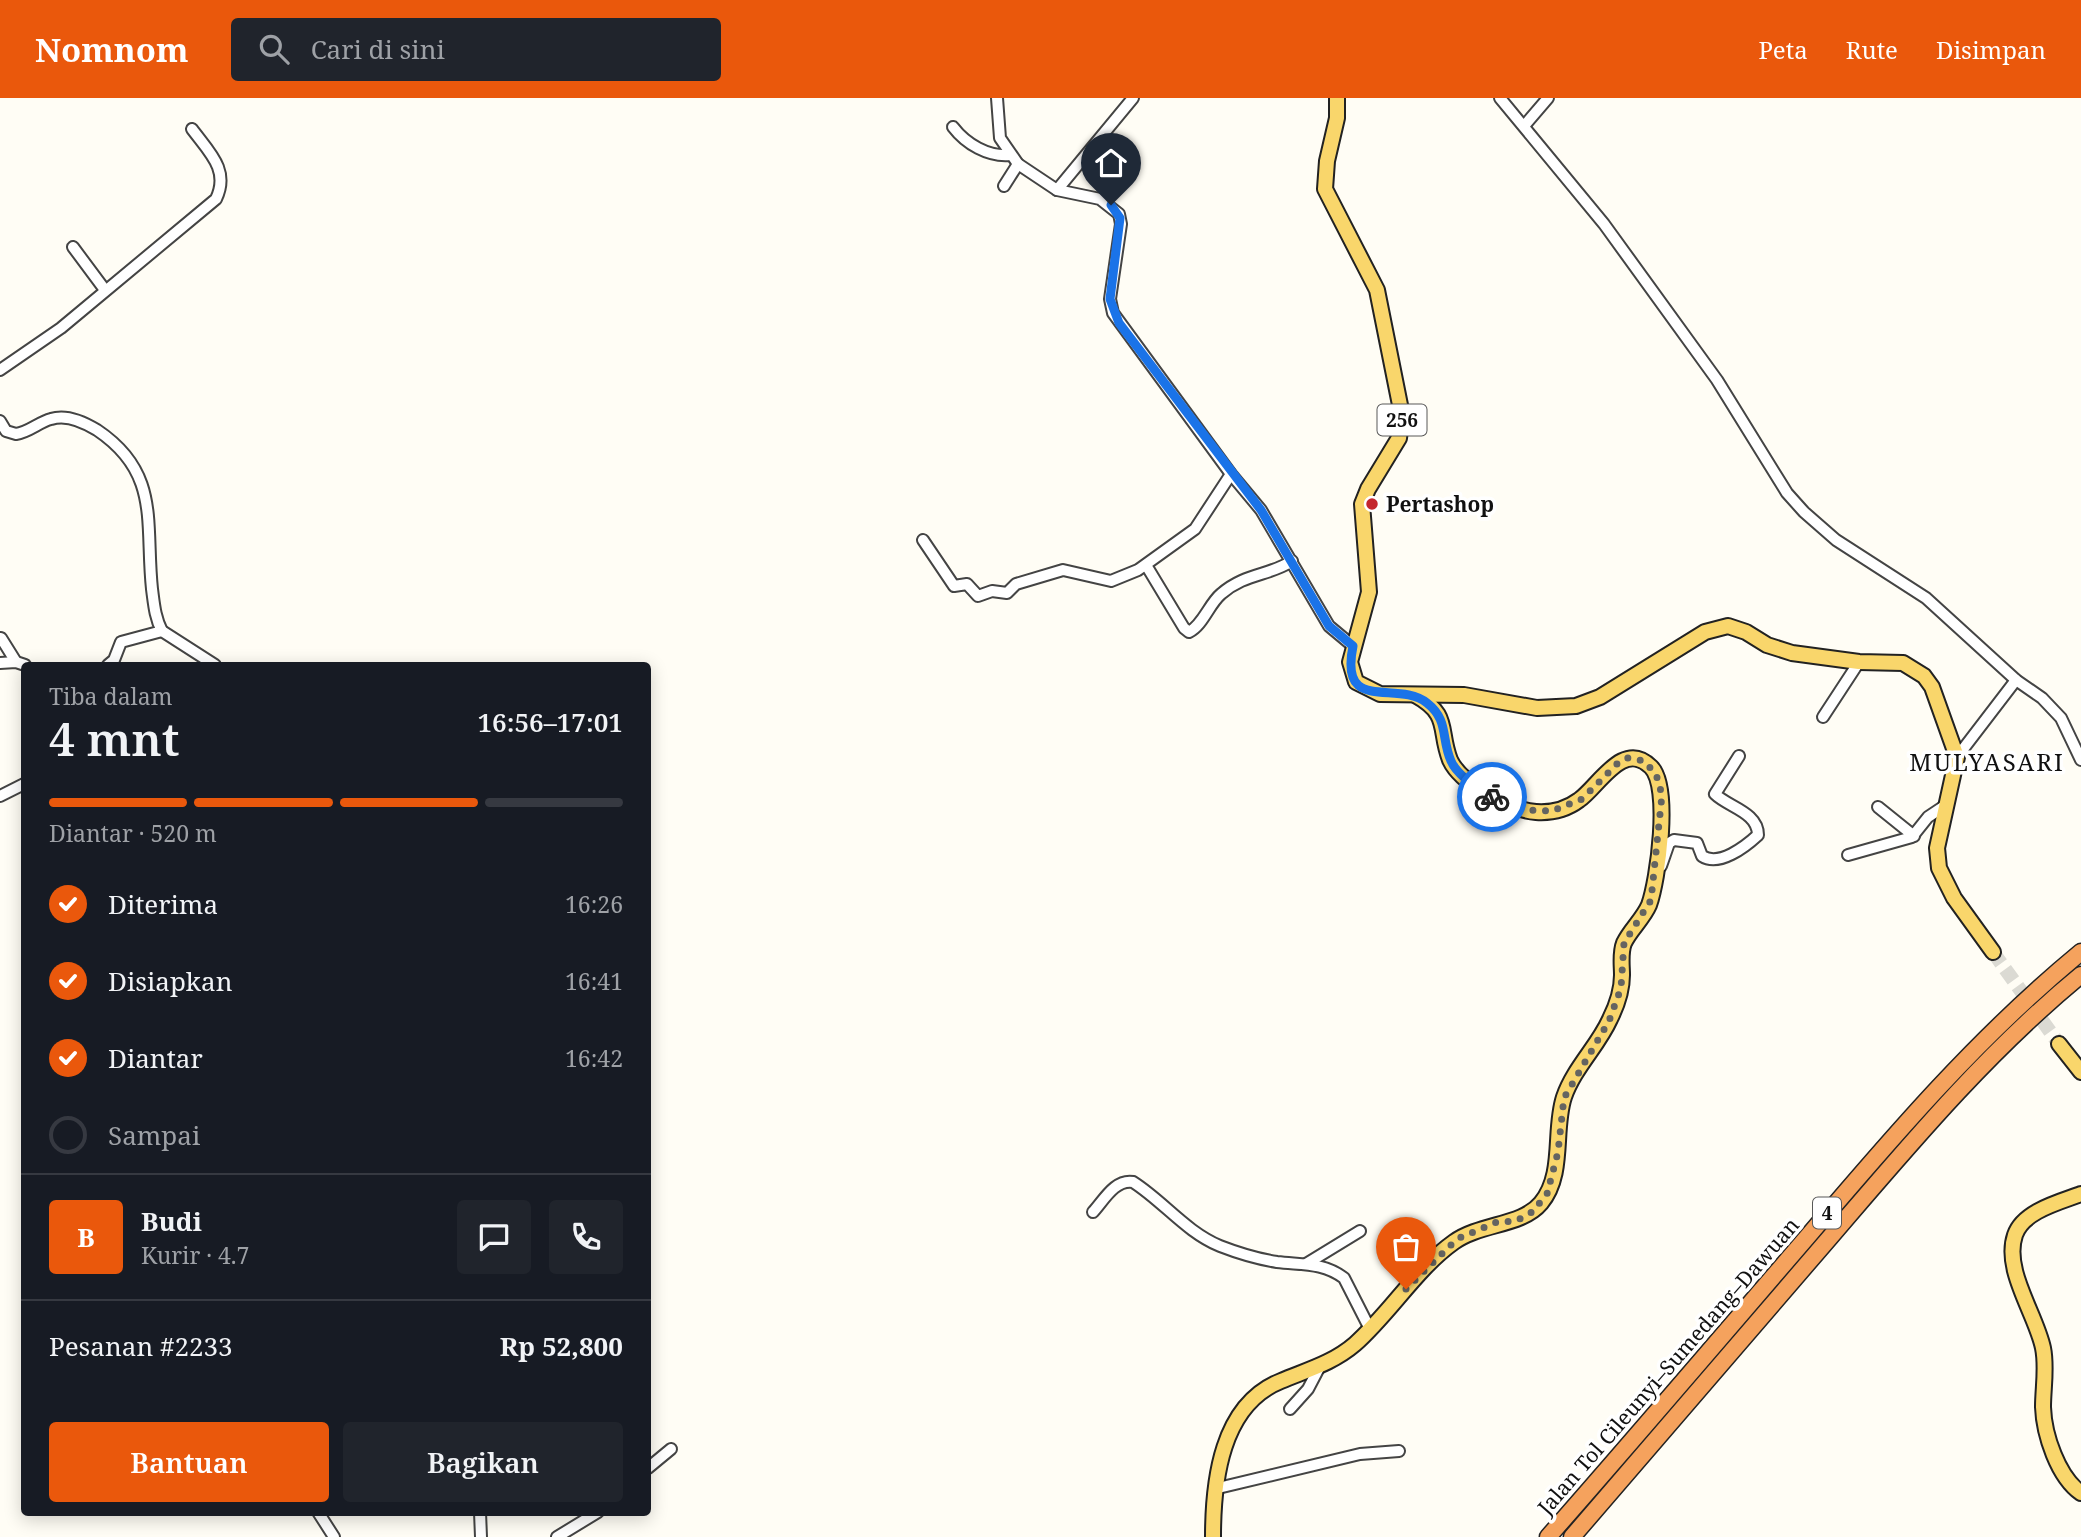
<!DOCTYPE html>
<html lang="id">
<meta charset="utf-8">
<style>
body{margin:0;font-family:"Noto Serif",serif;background:#20242c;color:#f1f3f6;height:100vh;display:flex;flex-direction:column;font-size:26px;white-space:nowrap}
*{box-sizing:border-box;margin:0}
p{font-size:23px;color:#9ea1a6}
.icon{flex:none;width:38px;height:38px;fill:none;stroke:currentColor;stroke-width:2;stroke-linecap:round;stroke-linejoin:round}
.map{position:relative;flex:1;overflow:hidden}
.side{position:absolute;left:21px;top:564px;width:630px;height:854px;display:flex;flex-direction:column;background:#171b24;border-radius:7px;box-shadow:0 4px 18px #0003}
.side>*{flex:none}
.pin{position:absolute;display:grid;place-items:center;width:60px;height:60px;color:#fff;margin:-72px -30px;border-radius:50% 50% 50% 0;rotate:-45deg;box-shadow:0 0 7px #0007}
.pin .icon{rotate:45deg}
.courier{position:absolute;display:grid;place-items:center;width:70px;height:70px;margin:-35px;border:5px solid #1a73e8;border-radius:50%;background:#fff;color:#222;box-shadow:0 2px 9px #0007}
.summary em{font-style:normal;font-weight:600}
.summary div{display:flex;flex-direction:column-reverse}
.summary{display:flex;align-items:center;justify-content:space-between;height:119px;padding:0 28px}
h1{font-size:46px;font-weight:600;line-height:52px}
.bar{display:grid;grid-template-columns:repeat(4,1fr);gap:10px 7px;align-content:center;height:84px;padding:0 28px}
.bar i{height:9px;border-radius:5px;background:#363941}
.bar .active{background:#ea580c}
.bar p{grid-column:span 4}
.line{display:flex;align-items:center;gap:18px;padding:0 28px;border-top:2px solid #363941}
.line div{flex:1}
.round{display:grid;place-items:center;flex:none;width:74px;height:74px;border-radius:7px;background:#20242c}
ol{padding:0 28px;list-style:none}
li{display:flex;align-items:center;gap:21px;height:77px}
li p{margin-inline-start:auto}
li .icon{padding:7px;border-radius:50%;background:#ea580c;color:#fff;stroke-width:4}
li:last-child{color:#9ea1a6}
li i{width:38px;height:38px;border:4px solid #363941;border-radius:50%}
.action{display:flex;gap:14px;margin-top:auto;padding:14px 28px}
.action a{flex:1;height:80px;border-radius:7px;background:#ea580c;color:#fff;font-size:28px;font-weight:600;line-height:80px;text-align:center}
.action a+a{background:#20242c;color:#f1f3f6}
header{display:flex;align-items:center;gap:42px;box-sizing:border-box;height:98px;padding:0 35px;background:#ea580c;color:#fff}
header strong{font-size:33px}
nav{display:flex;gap:38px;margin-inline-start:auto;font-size:24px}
.search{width:490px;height:63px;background:#20242c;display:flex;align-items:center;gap:18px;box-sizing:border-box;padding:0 24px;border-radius:7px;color:#9ea1a6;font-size:26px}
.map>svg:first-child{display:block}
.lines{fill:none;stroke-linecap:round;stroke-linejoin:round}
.major-tunnel{stroke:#dbdad3;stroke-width:14;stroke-dasharray:14 7;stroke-linecap:butt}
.minor-casing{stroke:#444;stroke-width:14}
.major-casing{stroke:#222;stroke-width:18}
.highway-casing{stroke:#222;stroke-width:19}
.minor{stroke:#fff;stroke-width:10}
.major{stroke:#f9d66b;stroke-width:14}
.highway{stroke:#f5a25d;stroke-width:16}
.done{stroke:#646461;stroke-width:7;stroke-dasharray:0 12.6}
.route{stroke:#1a73e8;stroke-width:9}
.poi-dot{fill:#c4262e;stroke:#fff;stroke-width:2.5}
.labels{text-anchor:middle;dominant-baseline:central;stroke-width:7;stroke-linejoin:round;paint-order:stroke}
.shield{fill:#fff;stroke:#585858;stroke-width:2}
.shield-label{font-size:19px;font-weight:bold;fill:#111}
.poi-label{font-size:21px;font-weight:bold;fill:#111;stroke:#fff;text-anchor:start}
.street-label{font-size:21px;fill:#111;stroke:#fff}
.quarter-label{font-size:24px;letter-spacing:2px;fill:#111;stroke:#fff}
</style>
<header>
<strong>Nomnom</strong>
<div class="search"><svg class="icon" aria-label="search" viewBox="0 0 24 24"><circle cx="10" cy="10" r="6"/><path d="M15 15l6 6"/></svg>Cari di sini</div>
<nav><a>Peta</a><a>Rute</a><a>Disimpan</a></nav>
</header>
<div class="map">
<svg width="2081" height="1439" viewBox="0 0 2081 1439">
<rect width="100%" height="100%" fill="#fffdf5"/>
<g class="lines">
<path class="major-tunnel" d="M1993,854L2059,946"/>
<defs>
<g id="minor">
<path d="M997,0L1000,40L1018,66L1057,92L1100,101L1119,116L1121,126L1110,201L1113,215L1231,376L1261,412L1329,528L1353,548"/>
<path d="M1500,0L1604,126L1717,282L1787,395L1804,414L1836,442L1926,500L2016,582L2042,600L2061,620L2081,662"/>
<path d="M1524,28L1548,0"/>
<path d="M953,29C966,46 988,59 1010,57"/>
<path d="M1004,88L1018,66"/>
<path d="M1057,92L1133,0"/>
<path d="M73,149L105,192"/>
<path d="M0,272L61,230L216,101C230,72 209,54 192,31"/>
<path d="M0,323L6,333L16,336C29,334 39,324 51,321C66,316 84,324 97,332C161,375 145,425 152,491C154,506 155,520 162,533L121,544L114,562L108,567"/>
<path d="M923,442L954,488L967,486L978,498L992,493L1007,495L1016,486L1063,472L1111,483L1138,472L1195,431L1231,376"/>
<path d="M1146,467L1184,530L1189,534C1203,527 1209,506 1221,496C1245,475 1269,478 1292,463"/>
<path d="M162,533L215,567"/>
<path d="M1,540L16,564"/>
<path d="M0,565L16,564L25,567"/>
<path d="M1823,619L1859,564"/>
<path d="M1957,659L2016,582"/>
<path d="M0,698L24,686"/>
<path d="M1878,709L1914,738"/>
<path d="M1848,757L1912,739L1928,719L1946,707"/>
<path d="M1661,768L1669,745L1674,742L1697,745L1702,758C1719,769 1745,749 1758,737C1758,714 1728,709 1715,696L1739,658"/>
<path d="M1093,1114C1104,1102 1115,1081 1133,1084C1163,1103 1186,1134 1220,1148C1238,1155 1258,1161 1277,1164C1301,1167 1323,1164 1344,1180L1370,1231"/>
<path d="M1306,1166L1360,1133"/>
<path d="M1290,1311L1308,1291L1319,1270"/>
<path d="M648,1370L671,1351"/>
<path d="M1214,1391L1360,1356L1399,1353"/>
<path d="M318,1414L334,1439"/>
<path d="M480,1414L481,1439"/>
<path d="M557,1439L598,1414"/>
</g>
<g id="major">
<path d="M1337,0V20L1327,63L1325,91L1377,192L1402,317L1399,340L1368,391L1362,406L1369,494L1350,564L1356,584L1380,596L1464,597L1537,610L1576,608L1600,599L1705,534L1728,528L1746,534L1767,547L1792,555L1859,564L1903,565L1924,578L1932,589L1957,659L1937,750L1939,770L1954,800L1993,854"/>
<path d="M2059,946L2081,974"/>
<path d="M2081,1096C2060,1104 2023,1113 2015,1137C2003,1172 2036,1216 2043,1250C2047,1269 2043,1290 2043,1309C2044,1337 2058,1379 2081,1395"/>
<path d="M1213,1439C1213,1383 1221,1307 1281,1283C1307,1272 1333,1265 1355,1246C1391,1214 1416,1171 1454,1144C1481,1125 1522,1128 1541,1105C1565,1076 1553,1032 1564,999C1574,970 1598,948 1610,921C1617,907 1622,893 1622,877C1622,867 1620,855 1624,845C1630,832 1643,821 1649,807C1658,782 1671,689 1651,669C1623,641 1599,688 1579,702C1567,711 1551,715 1536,714C1510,712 1461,686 1450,662C1438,631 1451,617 1415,597"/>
</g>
<g id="highway">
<path d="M1548,1439C1636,1339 1722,1238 1809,1137C1894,1037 1979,938 2081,854"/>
<path d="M1572,1439C1659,1339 1745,1238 1832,1137C1910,1046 1988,953 2081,877"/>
</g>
</defs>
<use href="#minor" class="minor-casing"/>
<use href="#major" class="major-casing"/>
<use href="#highway" class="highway-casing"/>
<use href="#minor" class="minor"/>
<use href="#major" class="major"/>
<use href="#highway" class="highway"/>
</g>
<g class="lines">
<path class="done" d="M1406,1191L1457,1141L1497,1124L1516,1123L1532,1114L1547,1096L1558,1054L1564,1000L1609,923L1621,890L1624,845L1651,802L1662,697L1656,676L1644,663L1628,660L1619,664L1582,701L1552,713L1525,712L1492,699"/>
<path class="route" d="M1111,107L1120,120L1110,201L1119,225L1261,412L1329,528L1353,548C1339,617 1397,581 1427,605C1449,622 1441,641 1451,663C1458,679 1479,690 1492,699"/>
</g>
<circle class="poi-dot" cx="1372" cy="406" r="7"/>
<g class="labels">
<g class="shield">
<rect x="1377.5" y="306.5" width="49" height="31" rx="5"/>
<rect x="1813" y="1099.5" width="28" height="31" rx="5"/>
</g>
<g class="shield-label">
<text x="1402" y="322">256</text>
<text x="1827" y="1115">4</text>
</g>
<g class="poi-label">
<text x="1386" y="406">Pertashop</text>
</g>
<g class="street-label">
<text transform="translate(1668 1268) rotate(-49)">Jalan Tol Cileunyi–Sumedang–Dawuan</text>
</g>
<g class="quarter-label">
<text x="1987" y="663">MULYASARI</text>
</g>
</g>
</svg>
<div class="pin" style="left:1406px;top:1191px;background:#ea580c"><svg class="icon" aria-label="bag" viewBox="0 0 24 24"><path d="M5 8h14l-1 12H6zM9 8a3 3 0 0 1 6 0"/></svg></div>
<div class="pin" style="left:1111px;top:107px;background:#1f2937"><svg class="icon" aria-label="home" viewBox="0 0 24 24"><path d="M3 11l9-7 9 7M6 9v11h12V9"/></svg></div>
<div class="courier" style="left:1492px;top:699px"><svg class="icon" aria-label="bike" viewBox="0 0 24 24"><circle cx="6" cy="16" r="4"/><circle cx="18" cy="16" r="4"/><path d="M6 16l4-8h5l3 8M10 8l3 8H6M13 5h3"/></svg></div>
<section class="side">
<div class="summary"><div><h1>4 mnt</h1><p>Tiba dalam</p></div><em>16:56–17:01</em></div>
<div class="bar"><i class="active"></i><i class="active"></i><i class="active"></i><i></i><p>Diantar · 520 m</p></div>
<ol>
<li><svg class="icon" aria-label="check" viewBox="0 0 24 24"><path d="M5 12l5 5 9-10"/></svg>Diterima<p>16:26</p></li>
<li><svg class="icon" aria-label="check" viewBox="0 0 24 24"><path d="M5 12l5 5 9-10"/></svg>Disiapkan<p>16:41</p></li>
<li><svg class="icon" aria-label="check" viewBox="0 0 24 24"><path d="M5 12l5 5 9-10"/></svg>Diantar<p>16:42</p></li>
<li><i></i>Sampai</li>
</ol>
<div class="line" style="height:126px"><b class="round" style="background:#ea580c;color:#fff">B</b><div><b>Budi</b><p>Kurir · 4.7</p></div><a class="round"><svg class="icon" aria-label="chat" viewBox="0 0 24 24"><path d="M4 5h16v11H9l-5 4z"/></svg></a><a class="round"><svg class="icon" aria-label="phone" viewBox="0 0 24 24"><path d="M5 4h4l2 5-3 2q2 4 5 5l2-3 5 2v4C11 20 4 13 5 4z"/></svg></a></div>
<div class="line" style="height:91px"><div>Pesanan #2233</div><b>Rp 52,800</b></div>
<div class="action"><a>Bantuan</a><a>Bagikan</a></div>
</section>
</div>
